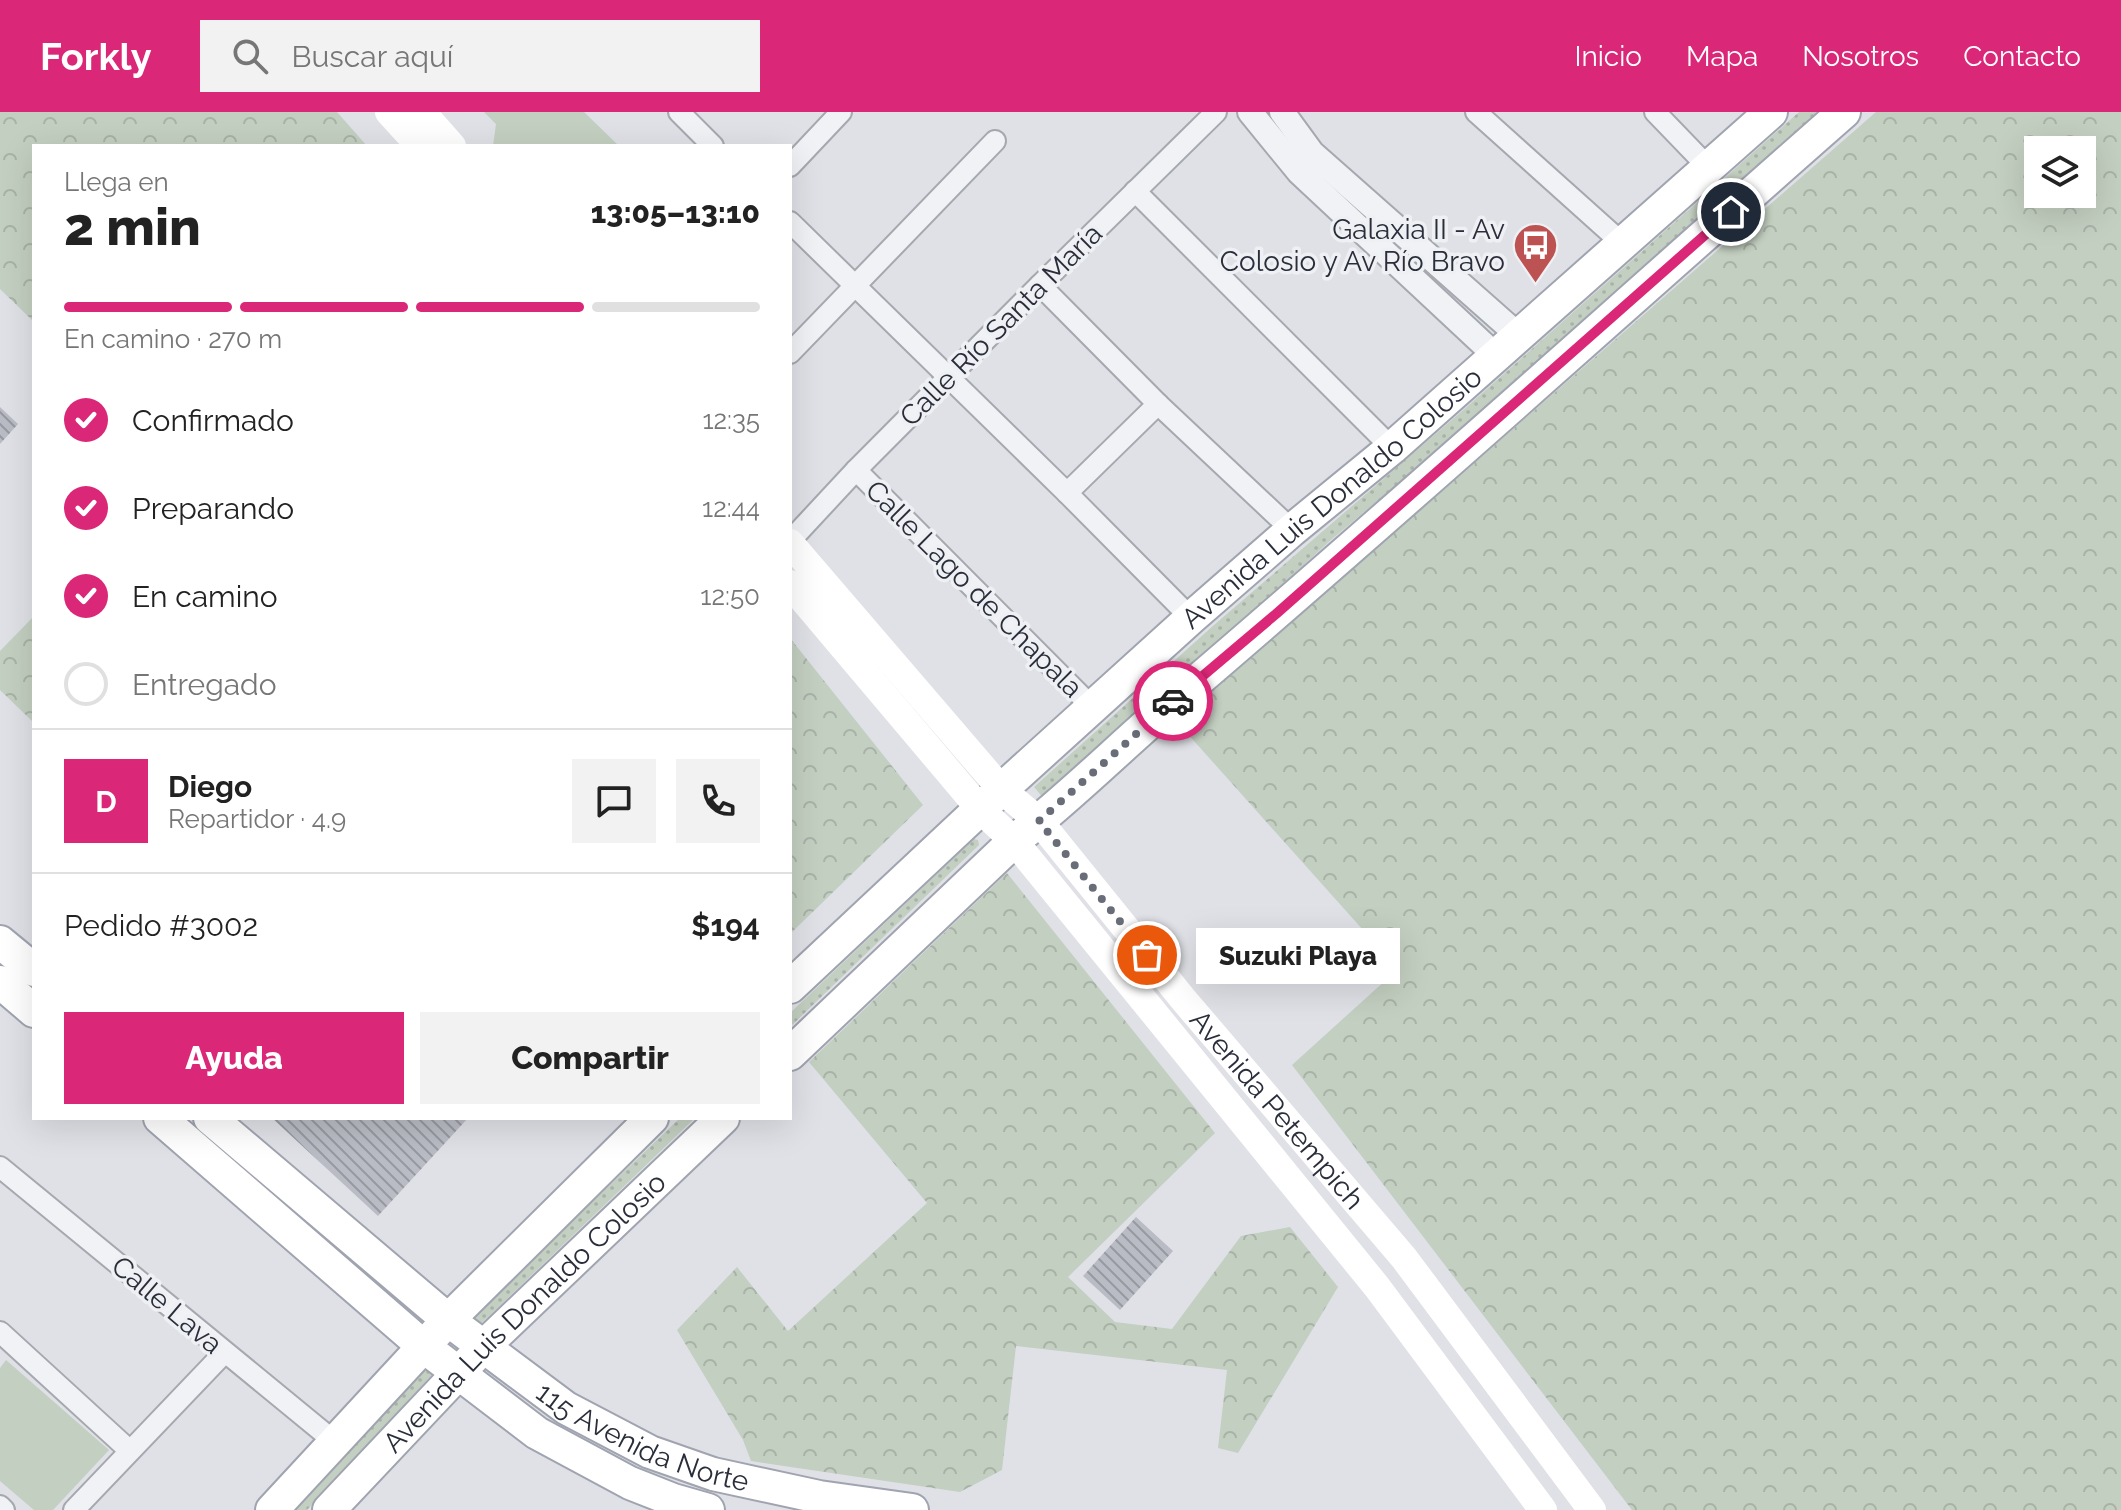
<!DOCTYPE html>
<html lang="es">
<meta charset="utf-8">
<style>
body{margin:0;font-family:Raleway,sans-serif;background:#f2f2f2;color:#222;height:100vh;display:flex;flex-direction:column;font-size:30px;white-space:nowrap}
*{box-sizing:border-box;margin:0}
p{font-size:26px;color:#767676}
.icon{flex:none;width:44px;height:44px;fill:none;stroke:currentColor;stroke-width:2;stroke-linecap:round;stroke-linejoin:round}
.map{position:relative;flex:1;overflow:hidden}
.sheet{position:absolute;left:32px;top:32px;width:760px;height:976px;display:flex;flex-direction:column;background:#fff;border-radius:0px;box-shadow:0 8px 32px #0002}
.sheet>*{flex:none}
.controls{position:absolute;left:2024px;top:24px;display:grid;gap:16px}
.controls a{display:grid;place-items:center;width:72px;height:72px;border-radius:0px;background:#fff;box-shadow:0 8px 32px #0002;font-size:40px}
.pin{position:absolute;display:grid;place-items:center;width:68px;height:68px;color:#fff;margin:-34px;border:4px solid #fff;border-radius:50%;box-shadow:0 2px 8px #0007}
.courier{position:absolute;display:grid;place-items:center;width:80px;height:80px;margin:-40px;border:6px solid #db2777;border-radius:50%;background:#fff;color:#222;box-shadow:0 2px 10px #0007}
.bubble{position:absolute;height:56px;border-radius:0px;background:#fff;box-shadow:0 8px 32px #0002;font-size:26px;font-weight:800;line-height:56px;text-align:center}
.summary em{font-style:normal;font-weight:800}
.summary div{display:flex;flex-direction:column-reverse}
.summary{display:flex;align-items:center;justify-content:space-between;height:136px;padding:0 32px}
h1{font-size:52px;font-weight:800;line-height:60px}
.bar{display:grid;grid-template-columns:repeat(4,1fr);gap:12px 8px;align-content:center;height:96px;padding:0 32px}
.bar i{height:10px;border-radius:6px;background:#e0e0e0}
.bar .on{background:#db2777}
.bar p{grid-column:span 4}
.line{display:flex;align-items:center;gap:20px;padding:0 32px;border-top:2px solid #e0e0e0}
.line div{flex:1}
.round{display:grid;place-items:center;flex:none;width:84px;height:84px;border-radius:0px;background:#f2f2f2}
ol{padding:0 32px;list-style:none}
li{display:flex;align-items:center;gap:24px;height:88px}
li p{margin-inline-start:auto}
li .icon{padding:8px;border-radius:50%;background:#db2777;color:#fff;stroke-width:4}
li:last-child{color:#767676}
li i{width:44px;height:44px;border:4px solid #e0e0e0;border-radius:50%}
.action{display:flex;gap:16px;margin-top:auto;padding:16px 32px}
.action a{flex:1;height:92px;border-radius:0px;background:#db2777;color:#fff;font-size:32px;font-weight:800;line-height:92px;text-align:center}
.action a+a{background:#f2f2f2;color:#222}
header{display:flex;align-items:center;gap:48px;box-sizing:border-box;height:112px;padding:0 40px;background:#db2777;color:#fff}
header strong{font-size:38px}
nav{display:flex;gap:44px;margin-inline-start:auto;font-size:28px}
.search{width:560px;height:72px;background:#f2f2f2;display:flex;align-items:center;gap:20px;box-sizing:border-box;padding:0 28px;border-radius:0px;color:#767676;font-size:30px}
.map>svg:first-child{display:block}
.grass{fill:url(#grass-dots)}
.forest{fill:url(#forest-crowns);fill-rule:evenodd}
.green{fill:#c3cfc1}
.building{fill:url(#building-back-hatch)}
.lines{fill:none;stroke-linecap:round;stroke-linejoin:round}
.minor-casing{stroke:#a5a8af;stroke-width:24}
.tertiary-casing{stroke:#a5a8af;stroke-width:28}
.primary-casing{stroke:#a0a4b0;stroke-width:36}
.minor{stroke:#f1f2f5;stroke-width:20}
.tertiary{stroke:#f1f2f5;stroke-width:24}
.secondary{stroke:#fff;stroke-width:28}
.primary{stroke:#fff;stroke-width:32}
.done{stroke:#696d77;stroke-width:8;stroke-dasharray:0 14.4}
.route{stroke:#db2777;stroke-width:10}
.labels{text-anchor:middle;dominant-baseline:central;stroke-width:7;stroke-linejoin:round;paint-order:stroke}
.poi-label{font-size:28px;fill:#2a2e3b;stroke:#eef0f4;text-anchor:end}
.street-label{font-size:28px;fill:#2a2e3b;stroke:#eef0f4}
</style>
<header>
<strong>Forkly</strong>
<div class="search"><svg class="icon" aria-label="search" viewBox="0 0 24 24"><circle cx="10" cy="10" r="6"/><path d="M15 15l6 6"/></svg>Buscar aquí</div>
<nav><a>Inicio</a><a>Mapa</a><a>Nosotros</a><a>Contacto</a></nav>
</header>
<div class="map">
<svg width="2121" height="1398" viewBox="0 0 2121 1398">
<defs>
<pattern id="grass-dots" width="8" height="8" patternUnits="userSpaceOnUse" patternTransform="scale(2)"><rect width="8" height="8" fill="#c3cfc1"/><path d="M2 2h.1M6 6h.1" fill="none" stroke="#a8b2a7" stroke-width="1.8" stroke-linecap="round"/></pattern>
<pattern id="forest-crowns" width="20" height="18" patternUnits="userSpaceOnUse" patternTransform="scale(2)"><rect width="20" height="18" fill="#c3cfc1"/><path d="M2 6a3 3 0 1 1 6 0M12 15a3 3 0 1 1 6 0" fill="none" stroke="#a8b2a7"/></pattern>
<pattern id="building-back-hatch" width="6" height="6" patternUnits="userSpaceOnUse" patternTransform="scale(2)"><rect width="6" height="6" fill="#babcc5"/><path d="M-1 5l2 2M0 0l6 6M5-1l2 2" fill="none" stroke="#9799a1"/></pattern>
</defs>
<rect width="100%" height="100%" fill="#dfe1e6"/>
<g class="grass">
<path d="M1799,0H1827L1506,281L1332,427L1045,688L1034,675L1214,513L1461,300Z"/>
<path d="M974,727L978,728L979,733L790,915V901Z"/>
<path d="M179,1006H186L423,1206L420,1208Z"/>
<path d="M680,1006H695L488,1205L474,1217L467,1210Z"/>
<path d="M427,1248L436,1257L433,1262L307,1398H290Z"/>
</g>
<g class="forest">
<path d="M0,0H337L367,34H34V210L0,177Z"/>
<path d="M1876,0H2121V1398H1632L1292,953L1398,857L1177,610ZM2038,38H2082V82H2038Z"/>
<path d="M34,504V611L0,578V539Z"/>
<path d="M790,526L923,693L790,822Z"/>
<path d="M1007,761L1215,1021L1068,1165L1115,1210L1172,1217L1241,1124L1290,1115L1338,1175L1238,1341L1218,1336L1227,1258L1016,1234L1002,1358L960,1380L751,1349L743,1328L677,1218L737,1155L788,1219L927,1091L809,950Z"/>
</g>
<g class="green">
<path d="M484,0H584L619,34H493L496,12Z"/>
<path d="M6,1248L109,1338L53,1398H34L0,1369V1256Z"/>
</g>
<g class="building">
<path d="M0,295L18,312L0,332Z"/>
<path d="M272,1006H468L378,1104Z"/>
<path d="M1136,1105L1173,1139L1120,1198L1083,1164Z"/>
</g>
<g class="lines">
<defs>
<g id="minor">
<path d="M679,0L713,34"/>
<path d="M1476,0L1622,131"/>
<path d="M1655,0L1709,56"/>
<path d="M790,54L841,0"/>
<path d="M1135,79L1392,336"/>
<path d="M790,110L1067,381L1191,506"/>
<path d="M1040,173L1158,292L1292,418"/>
<path d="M790,241L995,29"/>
<path d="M856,358L1093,596"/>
<path d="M1067,381L1158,292"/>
<path d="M790,429L856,358L1040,173L1216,0"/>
<path d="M0,1055L335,1330"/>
<path d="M0,1220L129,1338"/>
<path d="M0,1394L4,1398"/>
<path d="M74,1398L224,1241"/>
</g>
<g id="tertiary">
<path d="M1250,0L1299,60L1495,243"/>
<path d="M1282,0L1312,41L1518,223"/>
</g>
<g id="primary">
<path d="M0,830L34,858"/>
<path d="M0,870L34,899"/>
<path id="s2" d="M790,875L980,697L1191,506L1292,418L1392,336L1771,0"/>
<path d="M790,942L1014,729C1073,683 1125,630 1182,582C1406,391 1623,194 1844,0"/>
<path d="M160,1006L423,1234L537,1321L630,1371L673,1388L708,1398"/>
<path id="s3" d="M210,1006L448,1208L566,1296L650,1340L713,1362L819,1385L912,1398"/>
<path d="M272,1398L448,1208L652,1006"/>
<path id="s4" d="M329,1398L483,1235L723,1006"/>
</g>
</defs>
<use href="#minor" class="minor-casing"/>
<use href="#tertiary" class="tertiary-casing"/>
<use href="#primary" class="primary-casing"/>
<use href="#minor" class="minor"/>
<use href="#tertiary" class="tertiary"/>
<g class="secondary">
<path d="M389,0L420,34"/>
<path d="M422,0L452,34"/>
<path id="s1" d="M790,431L1002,678L1039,709L1183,887L1404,1146L1592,1398"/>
<path d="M790,472L980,697L1014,729L1377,1175L1543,1398"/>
</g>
<use href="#primary" class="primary"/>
</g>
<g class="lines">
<path class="done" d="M1147,843L1039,709L1173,589"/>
<path class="route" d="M1173,589L1276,502L1731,100"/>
</g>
<defs>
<symbol id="bus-pin" viewBox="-11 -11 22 30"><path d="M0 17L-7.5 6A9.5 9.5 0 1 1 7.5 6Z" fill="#bd5253" stroke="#eef0f4"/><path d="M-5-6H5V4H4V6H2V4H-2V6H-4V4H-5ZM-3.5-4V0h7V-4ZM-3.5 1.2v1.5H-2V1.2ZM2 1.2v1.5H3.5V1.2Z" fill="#fff"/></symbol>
</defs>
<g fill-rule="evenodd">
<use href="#bus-pin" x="1510" y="108" width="51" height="69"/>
</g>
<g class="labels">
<g class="poi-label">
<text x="1505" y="117">Galaxia II - Av<tspan x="1505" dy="32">Colosio y Av Río Bravo</tspan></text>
</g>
<g class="street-label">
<text transform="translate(1001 213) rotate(-45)">Calle Río Santa María</text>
<text stroke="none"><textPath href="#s2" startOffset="730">Avenida Luis Donaldo Colosio</textPath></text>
<text transform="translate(974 477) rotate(45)">Calle Lago de Chapala</text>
<text stroke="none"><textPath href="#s1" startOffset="748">Avenida Petempich</textPath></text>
<text transform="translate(167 1193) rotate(40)">Calle Lava</text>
<text stroke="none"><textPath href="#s4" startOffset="278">Avenida Luis Donaldo Colosio</textPath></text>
<text stroke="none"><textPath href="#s3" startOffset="542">115 Avenida Norte</textPath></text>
</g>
</g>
</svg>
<div class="controls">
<a><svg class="icon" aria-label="layers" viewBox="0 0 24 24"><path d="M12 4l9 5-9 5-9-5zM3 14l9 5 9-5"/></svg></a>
</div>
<div class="pin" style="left:1147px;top:843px;background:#ea580c"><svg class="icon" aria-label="bag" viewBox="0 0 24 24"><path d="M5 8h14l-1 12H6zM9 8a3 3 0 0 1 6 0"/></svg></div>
<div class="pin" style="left:1731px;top:100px;background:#1f2937"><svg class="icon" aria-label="home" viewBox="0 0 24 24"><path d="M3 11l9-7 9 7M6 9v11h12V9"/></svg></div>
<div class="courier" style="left:1173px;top:589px"><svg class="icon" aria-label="car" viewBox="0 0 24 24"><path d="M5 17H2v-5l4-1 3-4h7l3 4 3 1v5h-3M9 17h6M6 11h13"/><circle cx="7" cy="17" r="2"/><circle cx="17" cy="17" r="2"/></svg></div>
<div class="bubble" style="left:1196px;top:816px;width:204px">Suzuki Playa</div>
<section class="sheet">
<div class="summary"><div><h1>2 min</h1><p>Llega en</p></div><em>13:05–13:10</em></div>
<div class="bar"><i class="on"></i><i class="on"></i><i class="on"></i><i></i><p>En camino · 270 m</p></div>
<ol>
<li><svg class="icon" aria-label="check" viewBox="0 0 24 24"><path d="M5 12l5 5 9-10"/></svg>Confirmado<p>12:35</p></li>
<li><svg class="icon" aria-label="check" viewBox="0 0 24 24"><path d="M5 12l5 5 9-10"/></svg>Preparando<p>12:44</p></li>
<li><svg class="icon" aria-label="check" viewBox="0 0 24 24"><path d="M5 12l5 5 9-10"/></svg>En camino<p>12:50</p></li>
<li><i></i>Entregado</li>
</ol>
<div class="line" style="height:144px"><b class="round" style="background:#db2777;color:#fff">D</b><div><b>Diego</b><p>Repartidor · 4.9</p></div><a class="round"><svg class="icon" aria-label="chat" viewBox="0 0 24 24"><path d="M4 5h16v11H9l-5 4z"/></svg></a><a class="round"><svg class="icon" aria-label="phone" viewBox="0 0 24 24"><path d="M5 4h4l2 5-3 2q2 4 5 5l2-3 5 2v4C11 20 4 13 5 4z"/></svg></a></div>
<div class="line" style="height:104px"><div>Pedido #3002</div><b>$194</b></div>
<div class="action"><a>Ayuda</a><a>Compartir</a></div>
</section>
</div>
